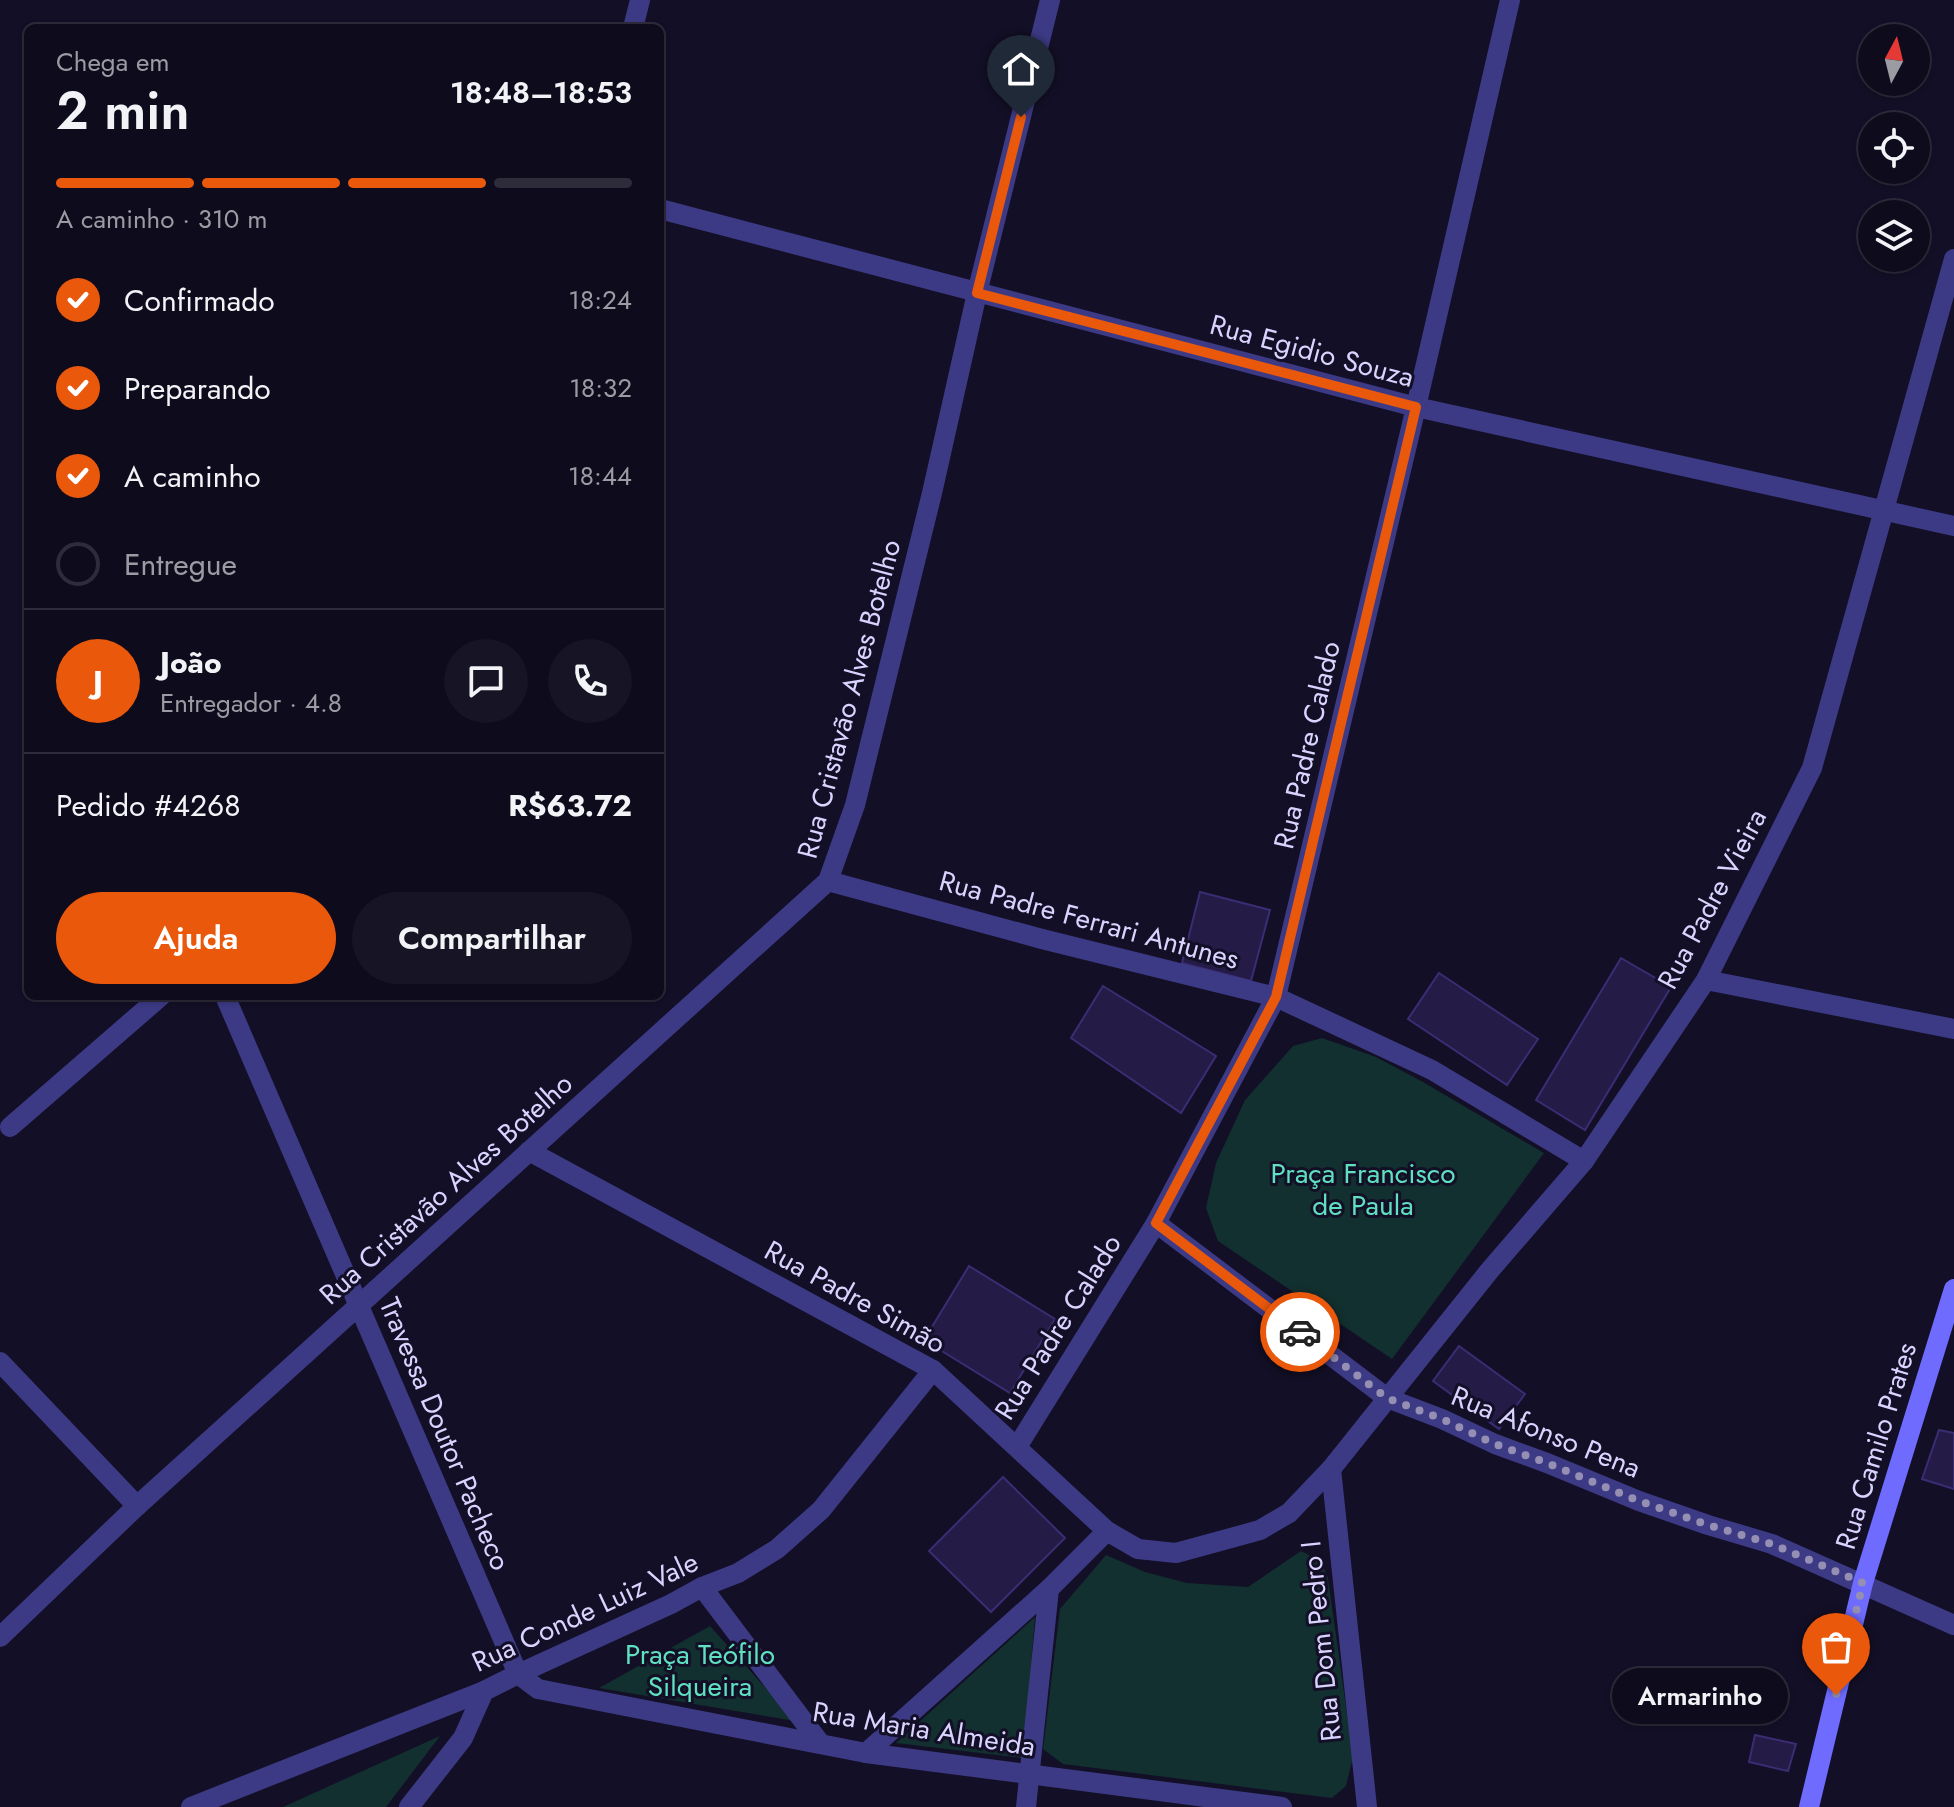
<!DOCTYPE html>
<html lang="pt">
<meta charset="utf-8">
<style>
body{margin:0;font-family:Jost,sans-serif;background:#171425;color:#f1f3f6;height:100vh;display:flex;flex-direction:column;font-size:30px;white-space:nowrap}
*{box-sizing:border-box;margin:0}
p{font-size:26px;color:#9b9ba3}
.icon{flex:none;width:44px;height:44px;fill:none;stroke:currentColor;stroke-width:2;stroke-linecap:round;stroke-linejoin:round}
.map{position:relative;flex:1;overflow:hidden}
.side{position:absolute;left:24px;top:24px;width:640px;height:976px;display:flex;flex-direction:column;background:#0e0b1c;border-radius:12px;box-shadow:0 2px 6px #0004,0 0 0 2px #2e2b3b}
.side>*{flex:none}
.needle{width:52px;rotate:7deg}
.tools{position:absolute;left:1858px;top:24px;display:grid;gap:16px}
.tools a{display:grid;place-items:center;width:72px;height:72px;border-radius:50%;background:#0e0b1c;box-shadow:0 2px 6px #0004,0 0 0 2px #2e2b3b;font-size:40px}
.pin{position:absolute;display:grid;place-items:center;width:68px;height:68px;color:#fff;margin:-82px -34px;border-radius:50% 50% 50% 0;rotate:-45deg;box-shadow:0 0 8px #0007}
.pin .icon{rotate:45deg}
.courier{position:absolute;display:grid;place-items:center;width:80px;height:80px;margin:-40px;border:6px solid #ea580c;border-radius:50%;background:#fff;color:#222;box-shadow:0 2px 10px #0007}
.bubble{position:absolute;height:56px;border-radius:28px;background:#0e0b1c;box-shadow:0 2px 6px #0004,0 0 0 2px #2e2b3b;font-size:26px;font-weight:600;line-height:56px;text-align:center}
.summary em{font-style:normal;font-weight:600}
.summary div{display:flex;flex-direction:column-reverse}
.summary{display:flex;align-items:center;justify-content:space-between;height:136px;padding:0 32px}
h1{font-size:52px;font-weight:600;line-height:60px}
.bar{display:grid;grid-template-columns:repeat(4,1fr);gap:12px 8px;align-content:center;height:96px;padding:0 32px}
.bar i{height:10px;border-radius:6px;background:#2e2b3b}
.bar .active{background:#ea580c}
.bar p{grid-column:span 4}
.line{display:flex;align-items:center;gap:20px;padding:0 32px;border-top:2px solid #2e2b3b}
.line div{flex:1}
.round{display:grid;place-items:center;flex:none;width:84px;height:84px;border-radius:42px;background:#171425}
ol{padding:0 32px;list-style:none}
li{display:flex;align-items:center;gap:24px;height:88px}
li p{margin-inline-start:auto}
li .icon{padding:8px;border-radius:50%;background:#ea580c;color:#fff;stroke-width:4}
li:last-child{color:#9b9ba3}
li i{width:44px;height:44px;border:4px solid #2e2b3b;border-radius:50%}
.action{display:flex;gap:16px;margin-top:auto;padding:16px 32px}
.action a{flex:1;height:92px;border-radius:48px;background:#ea580c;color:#fff;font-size:32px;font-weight:600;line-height:92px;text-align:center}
.action a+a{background:#171425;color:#f1f3f6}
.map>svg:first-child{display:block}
.green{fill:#12302f}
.building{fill:#241b47;stroke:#3b2d73;stroke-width:2}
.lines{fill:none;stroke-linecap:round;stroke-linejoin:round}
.street{stroke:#3d3a85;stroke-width:20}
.secondary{stroke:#6f6bff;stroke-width:20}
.done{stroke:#948fb3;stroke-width:8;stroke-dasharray:0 14.4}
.route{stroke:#ea580c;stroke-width:10}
.labels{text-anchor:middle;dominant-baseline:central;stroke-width:6;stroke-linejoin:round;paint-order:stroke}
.street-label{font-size:28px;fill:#d9d4ff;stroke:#130f26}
.park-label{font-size:28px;fill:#5fe0c0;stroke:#130f26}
</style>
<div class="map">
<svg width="1954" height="1807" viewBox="0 0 1954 1807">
<rect width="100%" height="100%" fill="#130f26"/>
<g class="green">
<path d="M1322,1038L1376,1057L1423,1082L1544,1153L1392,1359L1218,1241L1206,1208L1216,1163L1245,1100L1293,1046Z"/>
<path d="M1301,1551C1315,1558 1323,1563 1328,1578L1353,1757L1346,1786L1332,1798L1063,1764L1043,1749L1060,1609L1106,1555L1145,1572L1187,1583L1248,1587Z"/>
<path d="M1035,1617L1023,1758L896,1743Z"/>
<path d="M710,1626L795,1721L599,1688Z"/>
<path d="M440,1736L386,1807H283Z"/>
</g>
<g class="building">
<path d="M1200,892L1270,910L1251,981L1182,963Z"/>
<path d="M1621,958L1671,987L1585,1130L1536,1100Z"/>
<path d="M1439,973L1538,1039L1507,1085L1408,1019Z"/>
<path d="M1103,986L1216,1056L1181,1113L1071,1038Z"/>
<path d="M969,1266L1055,1319L1010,1393L924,1340Z"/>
<path d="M1459,1346L1525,1394L1499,1429L1433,1381Z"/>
<path d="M1939,1430L1954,1433V1489L1922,1479Z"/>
<path d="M1003,1477L1065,1538L991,1612L929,1551Z"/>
<path d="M1755,1735L1796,1744L1788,1771L1749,1762Z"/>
</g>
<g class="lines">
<g class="street">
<path d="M633,28L640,0"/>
<path d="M660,209L1416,407L1954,526"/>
<path d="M828,881L1042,939L1276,997L1432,1070L1584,1161"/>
<path d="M1706,980L1954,1029"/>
<path d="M225,996L518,1674L538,1689L866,1753L1282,1807"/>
<path d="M10,1127L161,996"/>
<path d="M529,1151L933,1370L1107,1531L1138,1549L1176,1553L1260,1530L1289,1513L1331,1469L1490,1270L1584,1161L1706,980L1812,768L1954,259"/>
<path d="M1156,1223L1387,1398L1442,1419L1495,1444L1547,1463L1639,1501L1708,1525L1772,1544L1954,1625"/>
<path d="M0,1362L137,1506"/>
<path d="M1017,1447L1156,1223L1276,997L1416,407L1510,0"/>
<path d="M1331,1469L1367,1807"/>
<path d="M702,1587L820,1743"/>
<path d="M0,1637L137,1506L828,881L855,805L932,493L977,293L1050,0"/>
<path d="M866,1753L1049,1589L1107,1531"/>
<path d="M191,1807L484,1691L518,1674L671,1604L702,1587L738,1573L777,1549L821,1510L933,1370"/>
<path d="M409,1807L463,1738L484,1691"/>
<path d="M1026,1807L1049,1589"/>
</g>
<path class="secondary" d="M1809,1807L1863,1583L1954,1289"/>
</g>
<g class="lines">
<path class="done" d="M1300,1332L1387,1398L1442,1419L1495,1444L1547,1463L1639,1501L1708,1525L1772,1544L1863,1583L1836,1695"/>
<path class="route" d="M1021,117L977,293L1416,407L1276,997L1156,1223L1300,1332"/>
</g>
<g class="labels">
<g class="street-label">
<text transform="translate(1312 351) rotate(15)">Rua Egidio Souza</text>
<text transform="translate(849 699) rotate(-75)">Rua Cristavão Alves Botelho</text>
<text transform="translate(1307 745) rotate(-77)">Rua Padre Calado</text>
<text transform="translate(1712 899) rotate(-62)">Rua Padre Vieira</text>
<text transform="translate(1089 920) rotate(15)">Rua Padre Ferrari Antunes</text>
<text transform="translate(446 1189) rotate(-42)">Rua Cristavão Alves Botelho</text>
<text transform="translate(855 1297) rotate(29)">Rua Padre Simão</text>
<text transform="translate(1058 1327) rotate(-58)">Rua Padre Calado</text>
<text transform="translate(1546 1432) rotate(22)">Rua Afonso Pena</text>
<text transform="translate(445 1434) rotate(67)">Travessa Doutor Pacheco</text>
<text transform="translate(1876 1446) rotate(-73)">Rua Camilo Prates</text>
<text transform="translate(585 1612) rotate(-25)">Rua Conde Luiz Vale</text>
<text transform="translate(1321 1641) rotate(-96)">Rua Dom Pedro I</text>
<text transform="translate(924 1729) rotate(9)">Rua Maria Almeida</text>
</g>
<g class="park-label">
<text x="1363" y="1173">Praça Francisco<tspan x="1363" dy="32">de Paula</tspan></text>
<text x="700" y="1654">Praça Teófilo<tspan x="700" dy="32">Silqueira</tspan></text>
</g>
</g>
</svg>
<div class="tools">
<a><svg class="needle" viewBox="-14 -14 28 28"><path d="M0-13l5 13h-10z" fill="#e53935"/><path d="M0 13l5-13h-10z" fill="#9b9ba3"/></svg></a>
<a><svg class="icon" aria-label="locate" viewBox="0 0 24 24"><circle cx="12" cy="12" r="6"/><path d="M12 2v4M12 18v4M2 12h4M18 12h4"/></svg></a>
<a><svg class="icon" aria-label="layers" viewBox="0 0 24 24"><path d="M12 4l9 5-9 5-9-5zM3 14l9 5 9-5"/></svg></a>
</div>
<div class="pin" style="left:1836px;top:1695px;background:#ea580c"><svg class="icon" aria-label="bag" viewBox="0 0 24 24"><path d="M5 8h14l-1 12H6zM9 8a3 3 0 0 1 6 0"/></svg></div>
<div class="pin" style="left:1021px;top:117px;background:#1f2937"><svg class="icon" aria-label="home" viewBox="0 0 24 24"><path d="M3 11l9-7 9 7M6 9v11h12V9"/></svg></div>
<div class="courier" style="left:1300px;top:1332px"><svg class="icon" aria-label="car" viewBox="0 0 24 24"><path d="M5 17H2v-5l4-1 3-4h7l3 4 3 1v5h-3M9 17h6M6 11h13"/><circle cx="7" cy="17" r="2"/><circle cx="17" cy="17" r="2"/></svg></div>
<div class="bubble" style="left:1612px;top:1668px;width:176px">Armarinho</div>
<section class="side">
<div class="summary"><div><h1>2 min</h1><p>Chega em</p></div><em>18:48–18:53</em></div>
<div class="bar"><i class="active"></i><i class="active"></i><i class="active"></i><i></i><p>A caminho · 310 m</p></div>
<ol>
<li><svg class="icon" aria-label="check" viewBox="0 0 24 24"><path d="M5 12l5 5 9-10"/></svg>Confirmado<p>18:24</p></li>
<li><svg class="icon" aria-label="check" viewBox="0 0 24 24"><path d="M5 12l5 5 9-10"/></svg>Preparando<p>18:32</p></li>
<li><svg class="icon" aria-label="check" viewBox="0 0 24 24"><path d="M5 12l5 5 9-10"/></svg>A caminho<p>18:44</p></li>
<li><i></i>Entregue</li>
</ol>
<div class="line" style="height:144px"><b class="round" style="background:#ea580c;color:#fff">J</b><div><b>João</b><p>Entregador · 4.8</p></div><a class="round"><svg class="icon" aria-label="chat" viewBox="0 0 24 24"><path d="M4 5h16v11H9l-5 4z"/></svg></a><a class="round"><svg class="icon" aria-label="phone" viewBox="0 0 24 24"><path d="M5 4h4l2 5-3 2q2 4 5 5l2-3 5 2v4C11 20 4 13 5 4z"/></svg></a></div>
<div class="line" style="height:104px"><div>Pedido #4268</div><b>R$63.72</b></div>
<div class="action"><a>Ajuda</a><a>Compartilhar</a></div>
</section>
</div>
